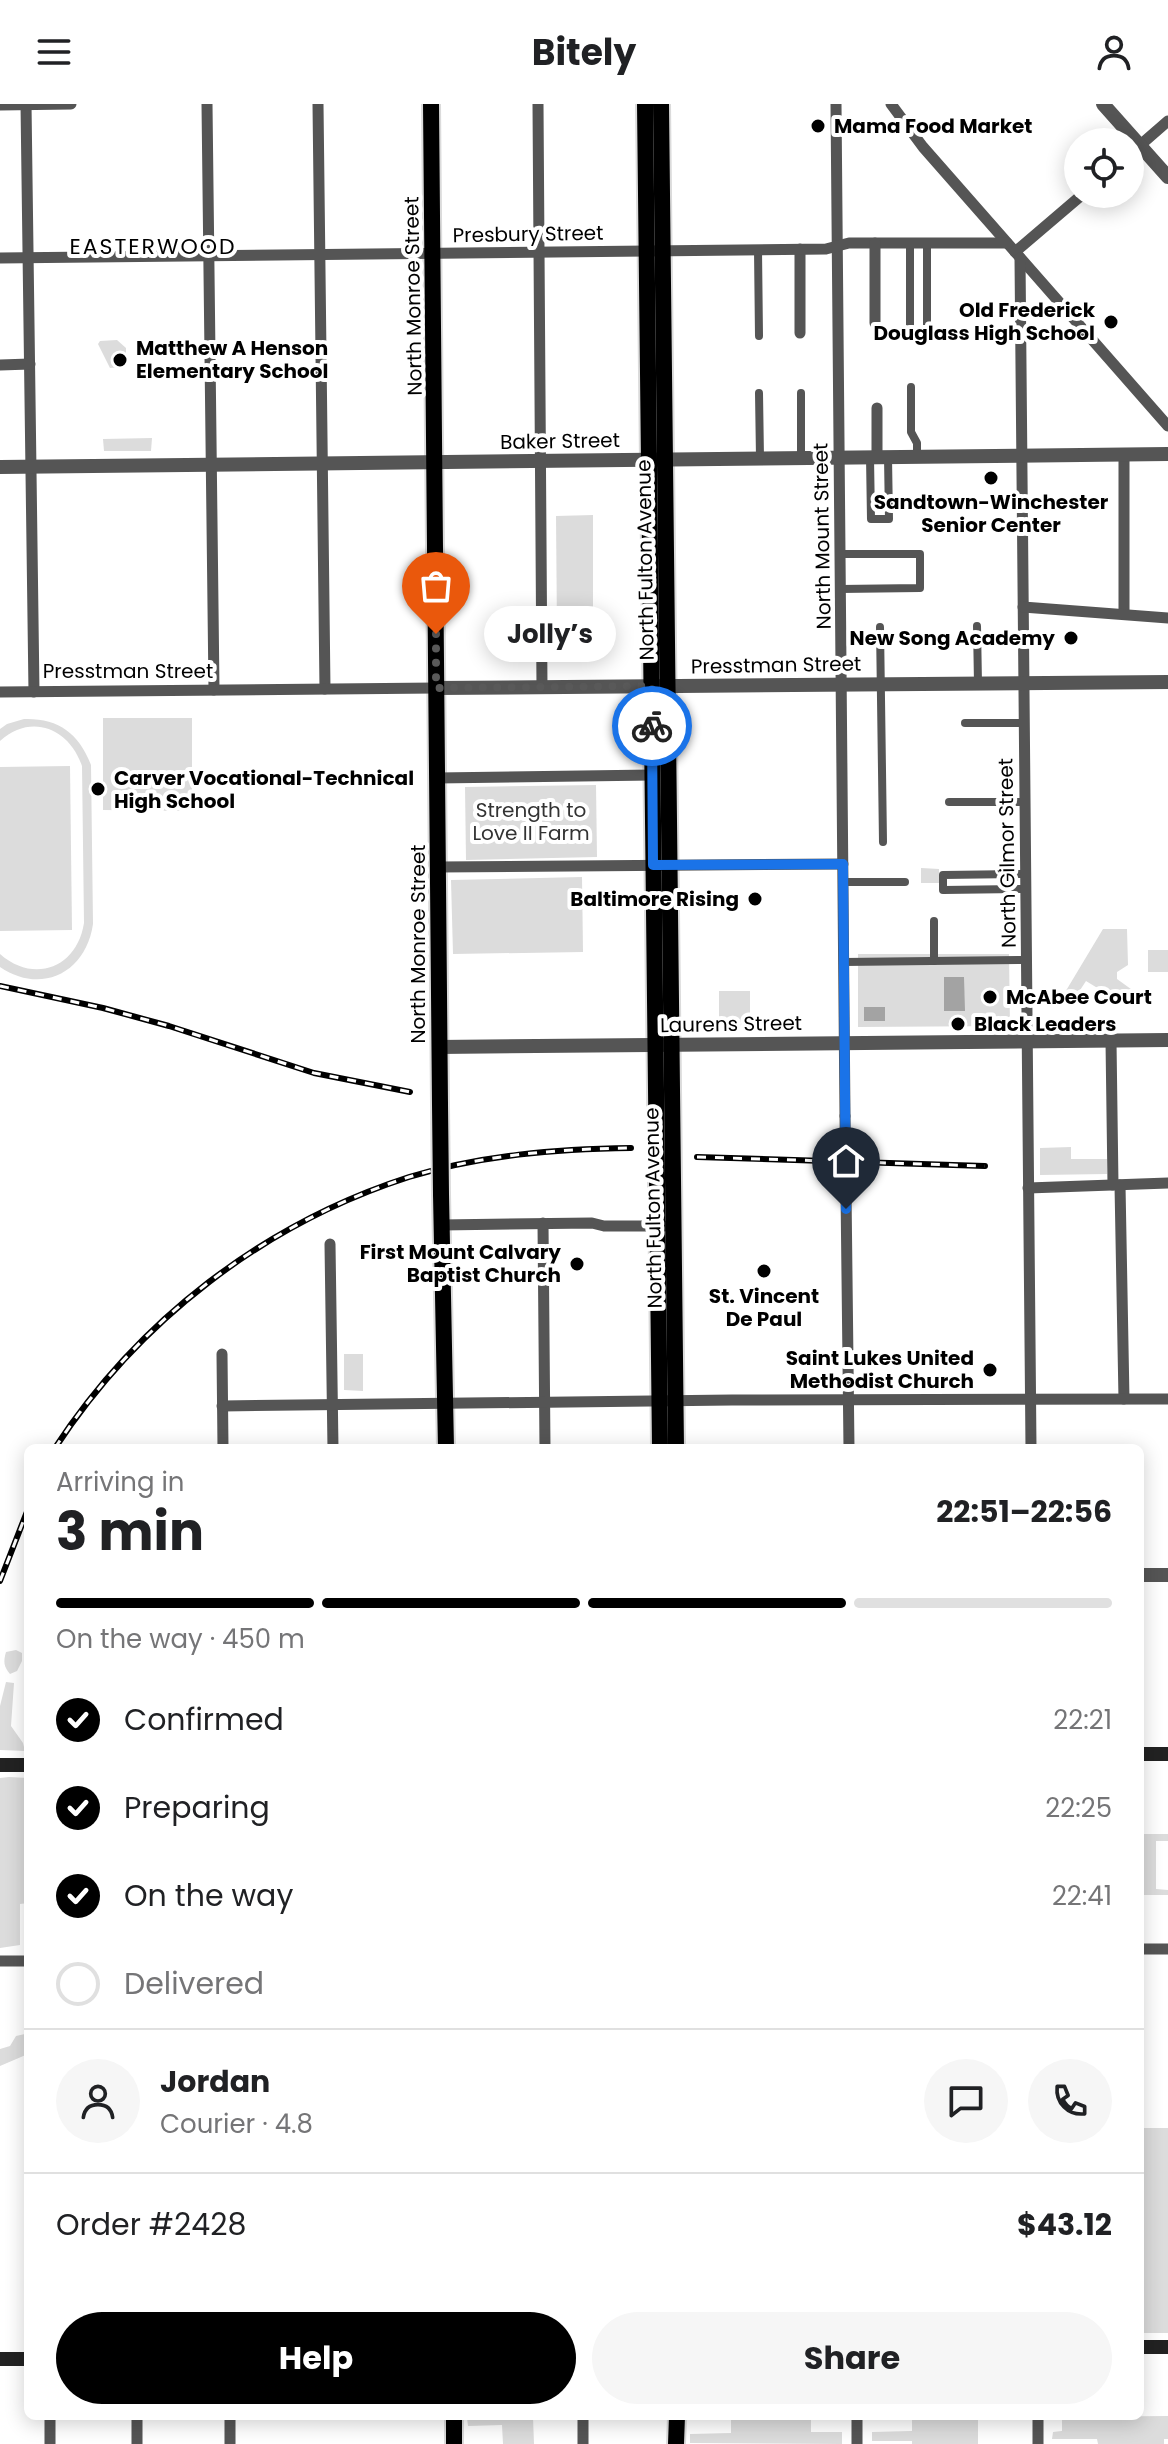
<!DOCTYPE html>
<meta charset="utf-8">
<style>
body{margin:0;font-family:Poppins,sans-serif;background:#f6f6f6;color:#202124;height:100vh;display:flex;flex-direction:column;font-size:30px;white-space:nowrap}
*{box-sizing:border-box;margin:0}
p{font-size:26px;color:#757577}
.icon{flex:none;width:44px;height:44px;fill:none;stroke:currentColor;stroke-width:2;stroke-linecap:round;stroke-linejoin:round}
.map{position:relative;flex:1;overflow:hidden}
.panel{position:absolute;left:24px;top:1340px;width:1120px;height:976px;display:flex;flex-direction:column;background:#fff;border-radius:12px;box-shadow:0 4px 20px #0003}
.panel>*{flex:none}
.buttons{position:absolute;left:1064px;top:24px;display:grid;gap:16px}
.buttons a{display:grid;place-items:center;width:80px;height:80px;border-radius:50%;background:#fff;box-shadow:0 4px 20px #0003;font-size:40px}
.pin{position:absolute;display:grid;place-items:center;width:68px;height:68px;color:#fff;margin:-82px -34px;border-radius:50% 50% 50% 0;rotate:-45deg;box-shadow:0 0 8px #0007}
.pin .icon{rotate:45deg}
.courier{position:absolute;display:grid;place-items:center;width:80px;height:80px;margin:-40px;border:6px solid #1a73e8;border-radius:50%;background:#fff;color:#222;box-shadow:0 2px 10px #0007}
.bubble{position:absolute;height:56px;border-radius:28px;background:#fff;box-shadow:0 4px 20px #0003;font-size:26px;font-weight:700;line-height:56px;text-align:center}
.headline em{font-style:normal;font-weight:700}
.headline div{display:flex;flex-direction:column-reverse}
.headline{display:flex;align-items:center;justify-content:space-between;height:136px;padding:0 32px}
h1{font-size:52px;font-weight:700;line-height:60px}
.bar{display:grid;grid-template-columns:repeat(4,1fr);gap:12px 8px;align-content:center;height:96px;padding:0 32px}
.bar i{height:10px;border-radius:6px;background:#e0e0e0}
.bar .active{background:#000}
.bar p{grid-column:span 4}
.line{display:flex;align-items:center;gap:20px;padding:0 32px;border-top:2px solid #e0e0e0}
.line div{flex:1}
.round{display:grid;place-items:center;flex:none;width:84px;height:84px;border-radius:42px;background:#f6f6f6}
ol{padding:0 32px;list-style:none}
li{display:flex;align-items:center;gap:24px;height:88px}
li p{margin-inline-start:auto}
li .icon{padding:8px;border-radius:50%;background:#000;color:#fff;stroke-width:4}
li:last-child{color:#757577}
li i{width:44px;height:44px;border:4px solid #e0e0e0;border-radius:50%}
.button{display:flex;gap:16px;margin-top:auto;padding:16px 32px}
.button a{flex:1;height:92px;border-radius:48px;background:#000;color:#fff;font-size:32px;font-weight:700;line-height:92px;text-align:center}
.button a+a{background:#f6f6f6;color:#202124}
header{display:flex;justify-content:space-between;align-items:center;height:104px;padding:0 32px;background:#fff;font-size:36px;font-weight:700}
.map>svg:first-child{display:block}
.green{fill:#dcdcdc}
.water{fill:#a3a3a3}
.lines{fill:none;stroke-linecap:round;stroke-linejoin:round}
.primary-casing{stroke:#dbdbdb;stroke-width:20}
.pedestrian{stroke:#555;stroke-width:8}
.minor{stroke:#555;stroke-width:11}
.tertiary{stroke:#555;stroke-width:14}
.secondary{stroke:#222;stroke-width:14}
.primary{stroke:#000;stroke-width:16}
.rail-casing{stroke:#000;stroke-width:6}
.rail{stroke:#fff;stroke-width:3;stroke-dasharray:9;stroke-linecap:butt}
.primary-bridge-casing{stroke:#dbdbdb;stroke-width:20;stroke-linecap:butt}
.minor-bridge{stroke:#555;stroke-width:11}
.primary-bridge{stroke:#000;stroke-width:16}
.done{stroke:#595959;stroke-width:8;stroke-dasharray:0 14.4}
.route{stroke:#1a73e8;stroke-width:10}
.poi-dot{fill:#000;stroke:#fff;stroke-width:3}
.labels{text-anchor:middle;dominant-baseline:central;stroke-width:8;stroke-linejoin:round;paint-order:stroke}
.poi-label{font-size:20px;font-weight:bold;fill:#000;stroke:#fff;text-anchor:start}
.street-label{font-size:20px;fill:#000;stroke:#fff}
.park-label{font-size:20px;fill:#333;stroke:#fff}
.neighbourhood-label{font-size:22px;letter-spacing:2px;fill:#000;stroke:#fff}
</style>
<header><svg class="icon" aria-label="menu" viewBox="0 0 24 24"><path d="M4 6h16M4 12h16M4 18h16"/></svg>Bitely<svg class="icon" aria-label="person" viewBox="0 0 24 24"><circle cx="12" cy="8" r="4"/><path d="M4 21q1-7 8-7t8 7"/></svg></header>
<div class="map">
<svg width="1168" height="2340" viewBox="0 0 1168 2340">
<rect width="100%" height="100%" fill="#fff"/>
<g class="green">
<path d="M117,236L126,244V252L120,263L110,264L98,240L100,237Z"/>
<path d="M152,334L151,347H104L103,335Z"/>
<path d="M593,411V528H557L556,412Z"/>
<path d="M103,614H192V707L103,706Z"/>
<path d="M24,615C58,614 79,629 91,661L93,820C86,869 41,891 0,863V850C34,880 77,864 84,819L82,662C69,624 31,609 0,637V625L7,620Z"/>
<path d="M70,662L72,826L0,827V663Z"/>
<path d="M596,681L597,753L466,756L465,683Z"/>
<path d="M921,764L939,765V779H921Z"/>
<path d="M582,773L583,848L453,850L451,776Z"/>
<path d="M1103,825H1127L1128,861L1117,868V875L1135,888L1133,891L1124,895L1107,885L1104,888L1086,877L1071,900L1061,895Z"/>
<rect x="1148" y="846" width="20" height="22"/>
<path d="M858,850H1009L1010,922L858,923Z"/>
<rect x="719" y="887" width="31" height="38"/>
<path d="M1071,1043V1055H1107V1070L1040,1071V1044Z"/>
<path d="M344,1250H363V1287L344,1286Z"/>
<path d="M16,1546L22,1549V1557L17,1567L10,1570C4,1563 3,1558 6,1548Z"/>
<path d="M6,1578L14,1579L11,1622L23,1639L25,1647L0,1646V1602Z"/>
<path d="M9,1673L28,1674V1799L20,1800V1841L0,1844V1674Z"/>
<path d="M1140,1730H1168V1737H1156V1785L1168,1786V1791H1140Z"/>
<path d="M25,1930L28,1950L0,1962V1945L10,1942L16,1932Z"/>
<rect x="1140" y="2024" width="28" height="205"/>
<path d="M731,2312H811V2328H842V2340L690,2339V2330L731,2329Z"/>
<path d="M912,2312H978V2340H912V2337H872V2328L912,2327Z"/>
<path d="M1168,2312V2335H1164V2340H1098L1097,2335H1052L1053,2328L1062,2327V2313Z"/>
<path d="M533,2313L534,2340H503L502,2321L468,2322L467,2314Z"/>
</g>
<g class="water">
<path d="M944,873H964L965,907H944Z"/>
<rect x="864" y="903" width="21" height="14"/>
</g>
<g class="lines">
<defs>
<g id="primary">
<path d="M431,0L440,1001"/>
<path d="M645,0L660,1344"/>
<path d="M661,0L676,1344"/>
<path d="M441,1090L446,1344"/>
<path d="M454,2312V2340"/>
<path d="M676,2340L677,2312"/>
</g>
</defs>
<use href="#primary" class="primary-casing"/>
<g class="pedestrian">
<path d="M910,139V236H927V139"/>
<path d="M758,146L759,232"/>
<path d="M911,283V328L917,339V353"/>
<path d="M759,289L760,354"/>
<path d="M801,289V354"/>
<path d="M870,353L871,415H889L888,353"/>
<path d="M840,450H920V484L840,485"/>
<path d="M977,522L978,580"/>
<path d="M880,523L883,738"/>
<path d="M965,619H1024"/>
<path d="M949,698H1025"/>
<path d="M1025,770L943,771V786L1025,785"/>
<path d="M843,778H905"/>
<path d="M934,857V817"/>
<path d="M844,858L1026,856"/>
</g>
<g class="minor">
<path d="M26,0L34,588"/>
<path d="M207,0L214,586"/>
<path d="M318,0L325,585"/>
<path d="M538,0L542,583"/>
<path d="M836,0L845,1012"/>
<path d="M891,0L923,43L1168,322"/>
<path d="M0,1L71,0"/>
<path d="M1130,50L1168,17"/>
<path d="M800,145V229"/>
<path d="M1015,148L1083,90"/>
<path d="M0,154L826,145L849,139H1007"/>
<path d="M1020,154L1031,1344"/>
<path d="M875,219V139"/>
<path d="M0,261L30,260"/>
<path d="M1124,350V510"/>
<path d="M877,353V304"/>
<path d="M1023,503L1168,514"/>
<path d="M0,588L436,584"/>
<path d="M437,674L653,671"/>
<path d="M438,763L843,760"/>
<path d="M1111,937L1113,1081"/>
<path d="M1120,1081L1124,1295"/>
<path d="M1028,1084L1168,1079"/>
<path d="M846,1087L849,1344"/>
<path d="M543,1119L545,1344"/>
<path d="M441,1121L592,1119L604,1122H664"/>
<path d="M330,1140L333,1344"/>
<path d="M222,1250L223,1344"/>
<path d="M222,1302L732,1296L1168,1295"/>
<path d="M1140,1845H1168"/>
<path d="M0,1857H28"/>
<path d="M50,2312V2340"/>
<path d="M137,2312V2340"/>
<path d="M230,2312V2340"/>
<path d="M857,2312V2340"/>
<path d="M1038,2312V2340"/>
<path d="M583,2340V2312"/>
</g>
<g class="tertiary">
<path d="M1103,0L1168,73"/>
<path d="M0,363L1168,350"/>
<path d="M436,584L1168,578"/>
<path d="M439,943L1168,936"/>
<path d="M1140,1471H1168"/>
</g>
<g class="secondary">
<path d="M1140,1650H1168"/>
<path d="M0,1661H28"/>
<path d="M1140,2243H1168"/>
<path d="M0,2255H28"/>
</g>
<use href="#primary" class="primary"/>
<defs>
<g id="rail">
<path d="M0,882L103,904L169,922L314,969L410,988"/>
<path d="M697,1053L985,1062"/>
<path d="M55,1344C138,1217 263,1120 409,1073C481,1051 556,1045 631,1044"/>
<path d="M0,1477L28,1405"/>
</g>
</defs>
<use href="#rail" class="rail-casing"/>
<use href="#rail" class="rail"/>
<defs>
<path id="primary-bridge" d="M440,1001L441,1090"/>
</defs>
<use href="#primary-bridge" class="primary-bridge-casing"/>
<path class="minor-bridge" d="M845,1012L846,1087"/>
<use href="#primary-bridge" class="primary-bridge"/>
</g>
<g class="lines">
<path class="done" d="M436,530V584L652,582V622"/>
<path class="route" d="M652,622L653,761L843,760L846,1105"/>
</g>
<g class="poi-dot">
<circle cx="818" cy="22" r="8"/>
<circle cx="1111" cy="218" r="8"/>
<circle cx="120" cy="256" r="8"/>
<circle cx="991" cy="374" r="8"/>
<circle cx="1071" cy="534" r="8"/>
<circle cx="98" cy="685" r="8"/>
<circle cx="755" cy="795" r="8"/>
<circle cx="990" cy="893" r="8"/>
<circle cx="958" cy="920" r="8"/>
<circle cx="577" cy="1160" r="8"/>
<circle cx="764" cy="1167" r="8"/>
<circle cx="990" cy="1266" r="8"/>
</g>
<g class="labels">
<g class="poi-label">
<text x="834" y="22">Mama Food Market</text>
<text x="1095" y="206" text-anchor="end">Old Frederick<tspan x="1095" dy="23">Douglass High School</tspan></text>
<text x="136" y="244">Matthew A Henson<tspan x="136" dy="23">Elementary School</tspan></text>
<text x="991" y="398" text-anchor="middle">Sandtown-Winchester<tspan x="991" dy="23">Senior Center</tspan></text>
<text x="1055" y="534" text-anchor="end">New Song Academy</text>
<text x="114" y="674">Carver Vocational-Technical<tspan x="114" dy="23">High School</tspan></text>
<text x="739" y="795" text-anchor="end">Baltimore Rising</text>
<text x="1006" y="893">McAbee Court</text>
<text x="974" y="920">Black Leaders</text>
<text x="561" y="1148" text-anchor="end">First Mount Calvary<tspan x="561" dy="23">Baptist Church</tspan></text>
<text x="764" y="1192" text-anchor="middle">St. Vincent<tspan x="764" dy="23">De Paul</tspan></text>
<text x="974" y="1254" text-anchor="end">Saint Lukes United<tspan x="974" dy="23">Methodist Church</tspan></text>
</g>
<g class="street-label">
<text transform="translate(528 130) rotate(-1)">Presbury Street</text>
<text transform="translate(413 192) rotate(-91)">North Monroe Street</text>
<text transform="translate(560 337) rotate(-1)">Baker Street</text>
<text transform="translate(822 432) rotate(-91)">North Mount Street</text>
<text transform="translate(645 456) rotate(-91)">North Fulton Avenue</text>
<text transform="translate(776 561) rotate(-1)">Presstman Street</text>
<text x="128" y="567">Presstman Street</text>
<text transform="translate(1007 749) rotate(-91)">North Gilmor Street</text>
<text transform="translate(418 840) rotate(-90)">North Monroe Street</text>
<text transform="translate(731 920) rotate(-1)">Laurens Street</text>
<text transform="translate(653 1104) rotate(-91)">North Fulton Avenue</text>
</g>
<g class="park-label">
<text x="531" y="706">Strength to<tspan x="531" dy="23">Love II Farm</tspan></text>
</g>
<g class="neighbourhood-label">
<text x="153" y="142">EASTERWOOD</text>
</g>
</g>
</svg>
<div class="buttons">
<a><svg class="icon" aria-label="locate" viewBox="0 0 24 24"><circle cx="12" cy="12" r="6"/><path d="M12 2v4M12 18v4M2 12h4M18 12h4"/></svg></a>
</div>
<div class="pin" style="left:436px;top:530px;background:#ea580c"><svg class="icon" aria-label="bag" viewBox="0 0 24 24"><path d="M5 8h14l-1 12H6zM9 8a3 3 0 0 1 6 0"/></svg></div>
<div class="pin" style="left:846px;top:1105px;background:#1f2937"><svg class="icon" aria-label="home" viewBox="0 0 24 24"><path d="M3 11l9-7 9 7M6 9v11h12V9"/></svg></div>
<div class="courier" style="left:652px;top:622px"><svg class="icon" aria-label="bike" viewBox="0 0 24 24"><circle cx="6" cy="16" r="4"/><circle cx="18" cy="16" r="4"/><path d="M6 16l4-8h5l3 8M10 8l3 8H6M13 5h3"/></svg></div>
<div class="bubble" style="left:484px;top:502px;width:132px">Jolly’s</div>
<section class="panel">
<div class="headline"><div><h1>3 min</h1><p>Arriving in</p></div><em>22:51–22:56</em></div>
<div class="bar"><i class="active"></i><i class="active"></i><i class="active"></i><i></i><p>On the way · 450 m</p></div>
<ol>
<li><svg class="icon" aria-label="check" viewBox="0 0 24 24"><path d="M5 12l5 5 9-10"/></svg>Confirmed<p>22:21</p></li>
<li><svg class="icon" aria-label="check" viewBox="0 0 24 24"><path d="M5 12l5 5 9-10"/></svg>Preparing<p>22:25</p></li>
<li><svg class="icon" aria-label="check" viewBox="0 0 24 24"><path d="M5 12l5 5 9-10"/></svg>On the way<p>22:41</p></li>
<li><i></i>Delivered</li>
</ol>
<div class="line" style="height:144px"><a class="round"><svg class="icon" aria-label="person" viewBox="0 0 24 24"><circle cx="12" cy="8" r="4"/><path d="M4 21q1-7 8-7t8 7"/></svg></a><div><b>Jordan</b><p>Courier · 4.8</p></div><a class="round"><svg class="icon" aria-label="chat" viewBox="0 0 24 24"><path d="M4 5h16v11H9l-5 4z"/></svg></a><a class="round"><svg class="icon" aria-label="phone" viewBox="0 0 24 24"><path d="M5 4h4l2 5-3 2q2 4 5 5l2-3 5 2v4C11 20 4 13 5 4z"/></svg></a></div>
<div class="line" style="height:104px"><div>Order #2428</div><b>$43.12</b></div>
<div class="button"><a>Help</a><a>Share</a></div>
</section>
</div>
